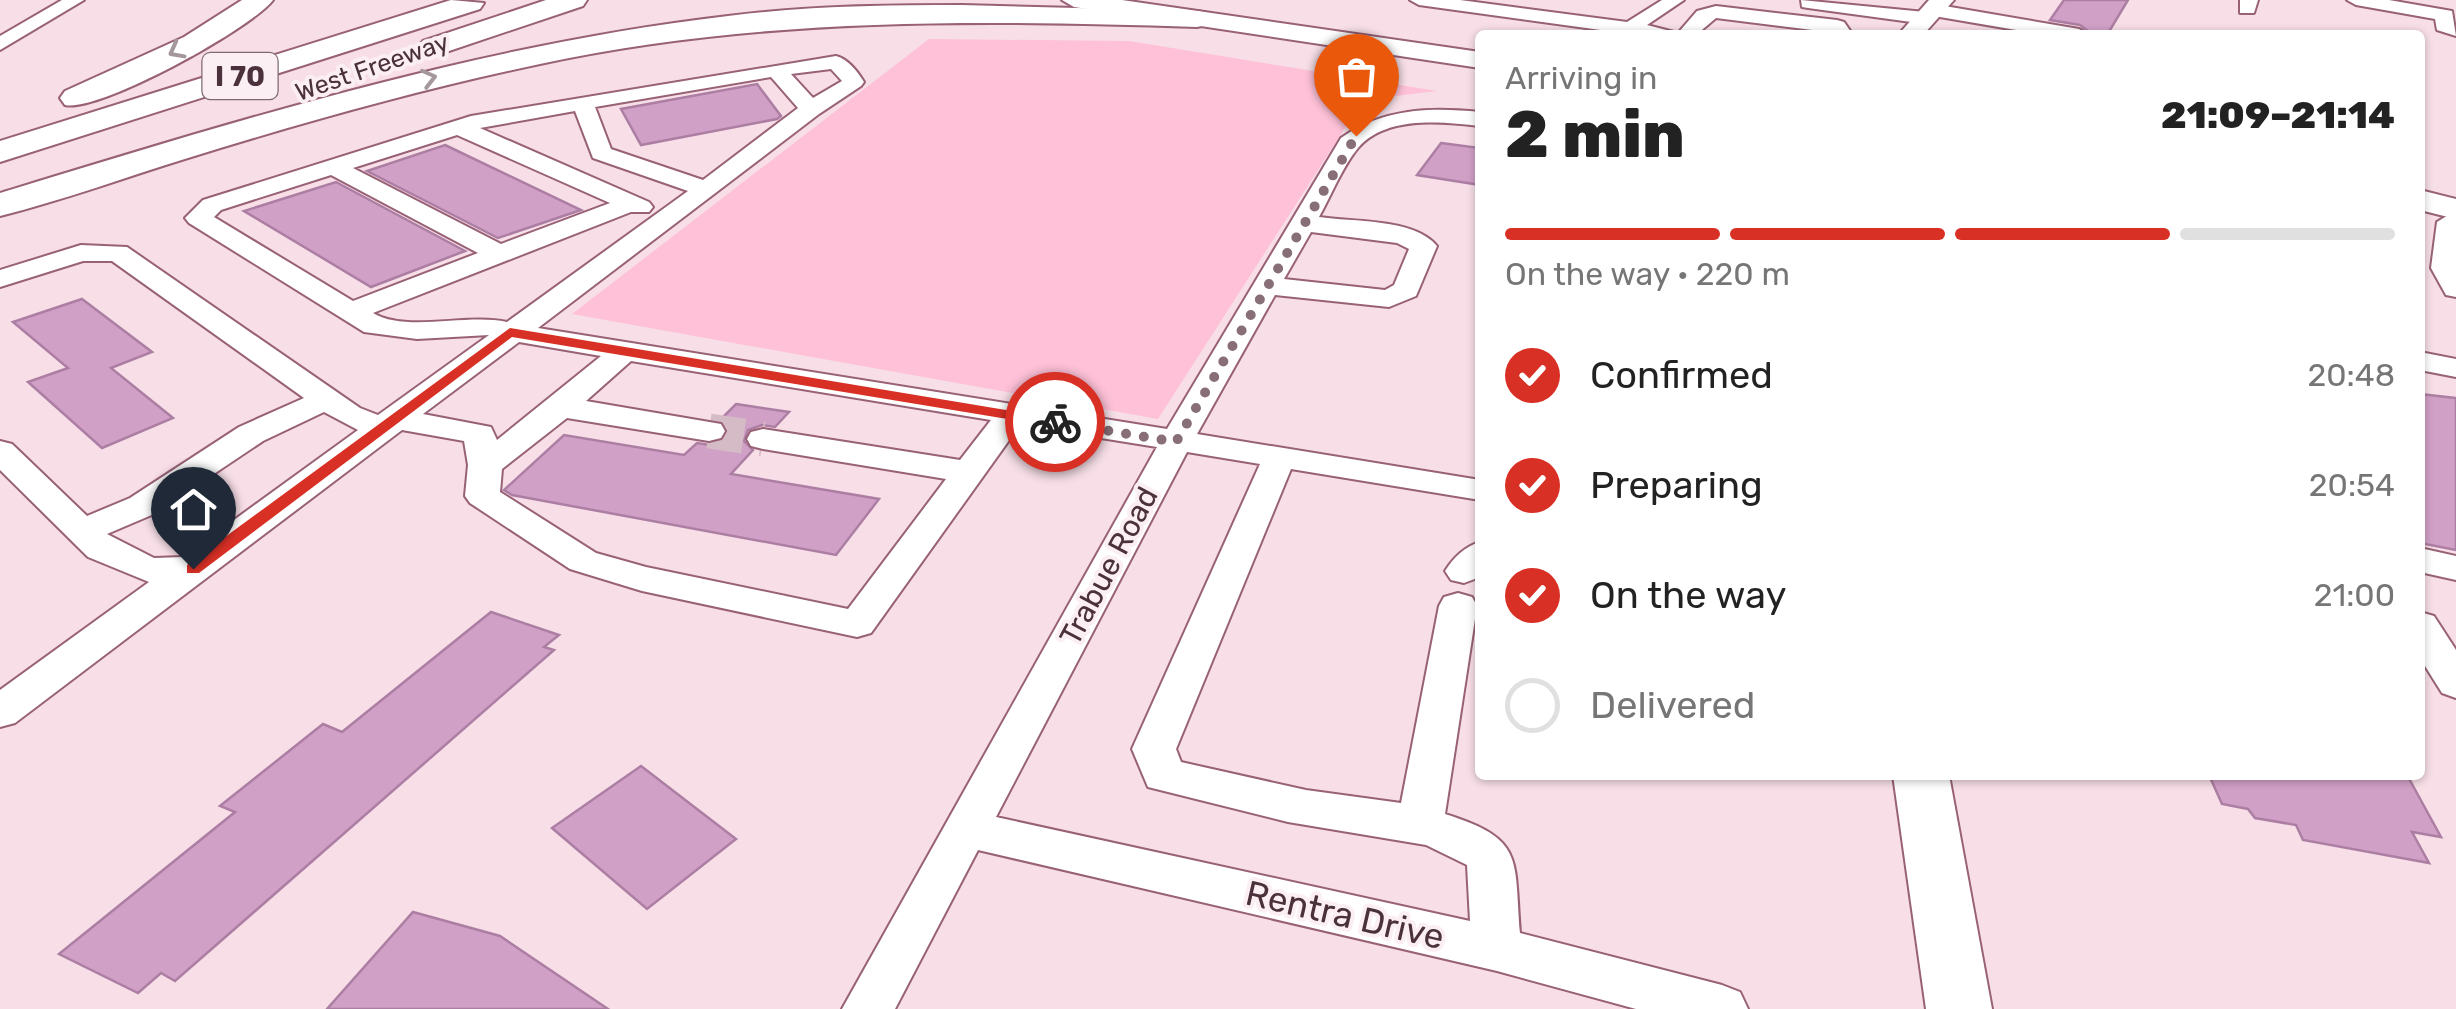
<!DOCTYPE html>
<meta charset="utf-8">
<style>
body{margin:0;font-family:Rubik,sans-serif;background:#f6f6f6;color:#222;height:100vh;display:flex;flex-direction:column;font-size:38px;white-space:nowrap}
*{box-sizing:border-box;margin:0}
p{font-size:32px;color:#767676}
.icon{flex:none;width:55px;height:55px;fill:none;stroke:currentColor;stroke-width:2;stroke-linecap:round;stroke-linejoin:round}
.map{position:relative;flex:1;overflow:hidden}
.side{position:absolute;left:1475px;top:30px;width:950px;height:750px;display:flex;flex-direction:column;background:#fff;border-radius:10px;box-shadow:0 2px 8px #0004}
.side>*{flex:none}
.pin{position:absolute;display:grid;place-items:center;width:85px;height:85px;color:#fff;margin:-102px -42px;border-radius:50% 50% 50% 0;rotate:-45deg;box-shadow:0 0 10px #0007}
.pin .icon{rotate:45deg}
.courier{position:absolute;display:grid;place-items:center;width:100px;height:100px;margin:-50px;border:8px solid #d93025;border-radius:50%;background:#fff;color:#222;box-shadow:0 2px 12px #0007}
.overview em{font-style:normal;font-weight:800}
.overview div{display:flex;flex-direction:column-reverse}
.overview{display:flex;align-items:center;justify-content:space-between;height:170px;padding:0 30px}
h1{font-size:65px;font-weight:800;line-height:75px}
.bar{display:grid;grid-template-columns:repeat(4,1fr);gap:15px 10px;align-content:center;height:120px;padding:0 30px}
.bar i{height:12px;border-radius:8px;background:#e0e0e0}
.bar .active{background:#d93025}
.bar p{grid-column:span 4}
ol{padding:0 30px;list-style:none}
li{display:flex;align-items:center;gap:30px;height:110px}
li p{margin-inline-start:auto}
li .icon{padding:10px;border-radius:50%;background:#d93025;color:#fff;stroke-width:4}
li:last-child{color:#767676}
li i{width:55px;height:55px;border:5px solid #e0e0e0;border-radius:50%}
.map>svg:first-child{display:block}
.green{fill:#fec1d8}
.building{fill:#d1a0c6;stroke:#ad7ea3;stroke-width:2.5}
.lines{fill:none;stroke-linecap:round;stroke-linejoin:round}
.minor-tunnel{stroke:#d4bbc5;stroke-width:35;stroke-dasharray:35 18;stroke-linecap:butt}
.minor-casing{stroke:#986176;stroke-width:4}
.major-casing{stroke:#986176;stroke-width:4}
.highway-casing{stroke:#986176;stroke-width:4}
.minor{fill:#fff;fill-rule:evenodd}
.major{fill:#fff;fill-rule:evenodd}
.highway{fill:#fff;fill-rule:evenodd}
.oneway{stroke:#a4989d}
.route{fill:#d93025}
.done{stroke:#876e77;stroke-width:10;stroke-dasharray:0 18}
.labels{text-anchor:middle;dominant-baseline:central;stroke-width:8;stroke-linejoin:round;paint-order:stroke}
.far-street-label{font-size:25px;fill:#4a313b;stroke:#fceff3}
.shield{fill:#fceff3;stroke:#7f6a72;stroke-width:2.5}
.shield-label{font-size:28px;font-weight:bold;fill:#4a313b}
.street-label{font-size:30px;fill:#4a313b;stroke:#fceff3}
.near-street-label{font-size:35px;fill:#4a313b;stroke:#fceff3}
</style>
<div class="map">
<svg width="2456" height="1009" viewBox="0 0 2456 1009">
<rect width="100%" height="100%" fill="#f7dee7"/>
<path class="green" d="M929,39L1129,41L1437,91L1363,100L1158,419L572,314Z"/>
<g class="building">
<path d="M2064,0H2128L2107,35H2093L2080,25L2050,20Z"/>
<path d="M757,84L781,116L777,119L641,145L621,109Z"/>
<path d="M1441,143L1480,148V185L1417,175Z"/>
<path d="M445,145L581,210L498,238L367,171Z"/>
<path d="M336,182L465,251L371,287L244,211Z"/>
<path d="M82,299L152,352L111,368L173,418L102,448L28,382L68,368L13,322Z"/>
<path d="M2420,394L2456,398V550L2420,543Z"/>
<path d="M736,404L789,412L775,427L762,425L748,430L744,441L753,450L731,474L879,499L836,555L512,495L504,490L564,435L684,455L697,443L710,445L724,440L728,429L720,420Z"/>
<path d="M491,612L559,635L544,647L554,650L175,981L161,973L138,993L59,954L235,812L220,806L323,724L342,732Z"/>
<path d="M641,766L736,839L647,909L552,828Z"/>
<path d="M2209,775H2407L2441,837L2412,832L2429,863L2303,840L2296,825L2255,818L2248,809L2222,804Z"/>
<path d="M413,912L500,936L608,1009H327Z"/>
</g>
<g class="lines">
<path class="minor-tunnel" d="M709,431L763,439"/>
<defs>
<g id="minor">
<path d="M62,0H84L0,50V36Z"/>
<path d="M1410,0H1460L1627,22L1662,0H1684L1647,25L1678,33L1697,11L1716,6L1837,20L1844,22L1853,35L1716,18L1696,35H1637L1419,5Z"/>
<path d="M1801,0L1925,12L1926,6L1933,4L2079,29L2089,35H2045L1934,16L1933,22L1926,24L1808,8L1802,7Z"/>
<path d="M2240,0H2258L2254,13H2240Z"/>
<path d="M2347,0H2389L2452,11L2456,36L2437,30L2435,19L2356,5Z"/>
<path d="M836,56C848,59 858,72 864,82L861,86L819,114L538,328L1167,429L1341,138C1383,108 1431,107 1480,112V126C1443,122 1386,115 1358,148C1342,167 1331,196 1319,217C1352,222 1414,218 1437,246L1416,296L1389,307L1275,295L1197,434L1480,480V500L1291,469L1176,749L1181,762L1306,790L1401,803L1439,606L1444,597L1458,593L1472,597L1477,606L1445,814C1525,839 1514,858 1520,933L1722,985L1740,992L1748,1009H1636L1497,971L978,850L895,1009H842L1157,447L1020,425L871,633L857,637L642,591L570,569L470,503L465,496L468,465L464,441L402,430L15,723L0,727V690L149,582L88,557L0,470V441L12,444L87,516L130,498L239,427L304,398L112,261H83L0,287V270L81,245L127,247L360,408L378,415L489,335L417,339L364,332L189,223L185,218L203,200L471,116ZM831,69L842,81L813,98L791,74ZM771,77L798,108L703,180L611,149L595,107ZM575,111L593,158L688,191L507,322C467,313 406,333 373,313L631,212H649L653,207L649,202L480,128ZM457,135L610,203L501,244L353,168ZM331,175L478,253L353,301L214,217L221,210ZM1311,232L1397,243L1409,249L1394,285L1385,290L1284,279ZM519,342L601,356L497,440L491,427L423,414ZM631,361L991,420L960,460L763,429L751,432L747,439L751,446L763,449L946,479L848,609L646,567L596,553L500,492L502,469L567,418L709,441L721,438L725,431L721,424L586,401ZM324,412L358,430L183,557L154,558L107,534L154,514L263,441ZM1187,452L1260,464L1132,749L1148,787L1288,822L1426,845L1467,865L1470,921L996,817Z"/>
<path d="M2450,214L2456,216V297L2446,295L2431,268L2437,222Z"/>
<path d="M2420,352L2456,359V377L2420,370Z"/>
<path d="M1480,542V577L1464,583L1451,580L1445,571C1454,557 1464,547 1480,542Z"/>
<path d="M2420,548L2456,556V580L2420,572Z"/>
<path d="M2420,612L2434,616L2456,650V698L2442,693L2420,658Z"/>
</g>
<g id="major">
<path d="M1062,0H1122L1480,52V68L1074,7Z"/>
<path d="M1929,0H1954L1923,35H1898Z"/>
<path d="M2420,190L2456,199V219L2420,210Z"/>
<path d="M1893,775H1949L1992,1009H1926Z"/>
</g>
<g id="highway">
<path d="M242,0H273C251,29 98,113 65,105L60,98L65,91L184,37Z"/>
<path d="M451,0L484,3L480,9L0,162V141Z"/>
<path d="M546,0H587L583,6L443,53H423L418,47L423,41Z"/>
<path d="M962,5L1197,11L1207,13L1211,19L1207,25L1197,27C975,20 758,17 540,64C421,89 304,122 188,158C126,177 64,200 0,216V193C239,120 479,45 728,16C805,6 884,5 962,5Z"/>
</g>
</defs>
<use href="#minor" class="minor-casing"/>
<use href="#major" class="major-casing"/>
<use href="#highway" class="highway-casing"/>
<use href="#minor" class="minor"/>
<use href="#major" class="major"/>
<use href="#highway" class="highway"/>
</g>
<defs><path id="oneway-chevron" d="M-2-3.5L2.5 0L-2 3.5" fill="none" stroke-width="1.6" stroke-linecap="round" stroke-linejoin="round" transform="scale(2.5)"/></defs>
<g class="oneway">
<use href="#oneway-chevron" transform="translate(176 51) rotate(152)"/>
<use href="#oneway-chevron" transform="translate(429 78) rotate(-14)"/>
</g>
<path class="route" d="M510,328L1055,418L1062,422L1055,427L512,337L199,573H187V565Z"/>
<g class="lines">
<path class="done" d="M1055,422L1176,442L1356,136"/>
</g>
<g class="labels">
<g class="far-street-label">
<text transform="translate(372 67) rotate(-19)">West Freeway</text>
</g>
<rect class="shield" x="202.5" y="53" width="75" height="46" rx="8"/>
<g class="shield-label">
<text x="240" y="76">I 70</text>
</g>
<g class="street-label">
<text transform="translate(1109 566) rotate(-62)">Trabue Road</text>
</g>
<g class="near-street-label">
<text transform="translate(1345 915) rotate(13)">Rentra Drive</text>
</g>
</g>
</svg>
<div class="pin" style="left:1356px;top:136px;background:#ea580c"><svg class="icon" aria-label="bag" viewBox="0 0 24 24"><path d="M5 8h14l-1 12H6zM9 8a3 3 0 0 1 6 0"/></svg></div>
<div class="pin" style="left:193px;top:569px;background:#1f2937"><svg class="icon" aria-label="home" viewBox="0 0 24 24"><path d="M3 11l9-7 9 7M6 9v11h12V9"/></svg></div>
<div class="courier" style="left:1055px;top:422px"><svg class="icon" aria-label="bike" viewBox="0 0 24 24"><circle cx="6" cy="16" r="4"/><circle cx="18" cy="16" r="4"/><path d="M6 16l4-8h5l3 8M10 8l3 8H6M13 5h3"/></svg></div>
<section class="side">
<div class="overview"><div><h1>2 min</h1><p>Arriving in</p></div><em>21:09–21:14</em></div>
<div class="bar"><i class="active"></i><i class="active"></i><i class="active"></i><i></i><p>On the way · 220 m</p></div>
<ol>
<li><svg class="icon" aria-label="check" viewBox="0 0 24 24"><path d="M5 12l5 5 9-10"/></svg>Confirmed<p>20:48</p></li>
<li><svg class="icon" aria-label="check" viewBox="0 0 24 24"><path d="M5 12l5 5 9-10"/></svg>Preparing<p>20:54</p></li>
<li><svg class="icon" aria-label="check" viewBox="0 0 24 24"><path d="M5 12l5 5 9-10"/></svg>On the way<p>21:00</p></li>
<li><i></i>Delivered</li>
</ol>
</section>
</div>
